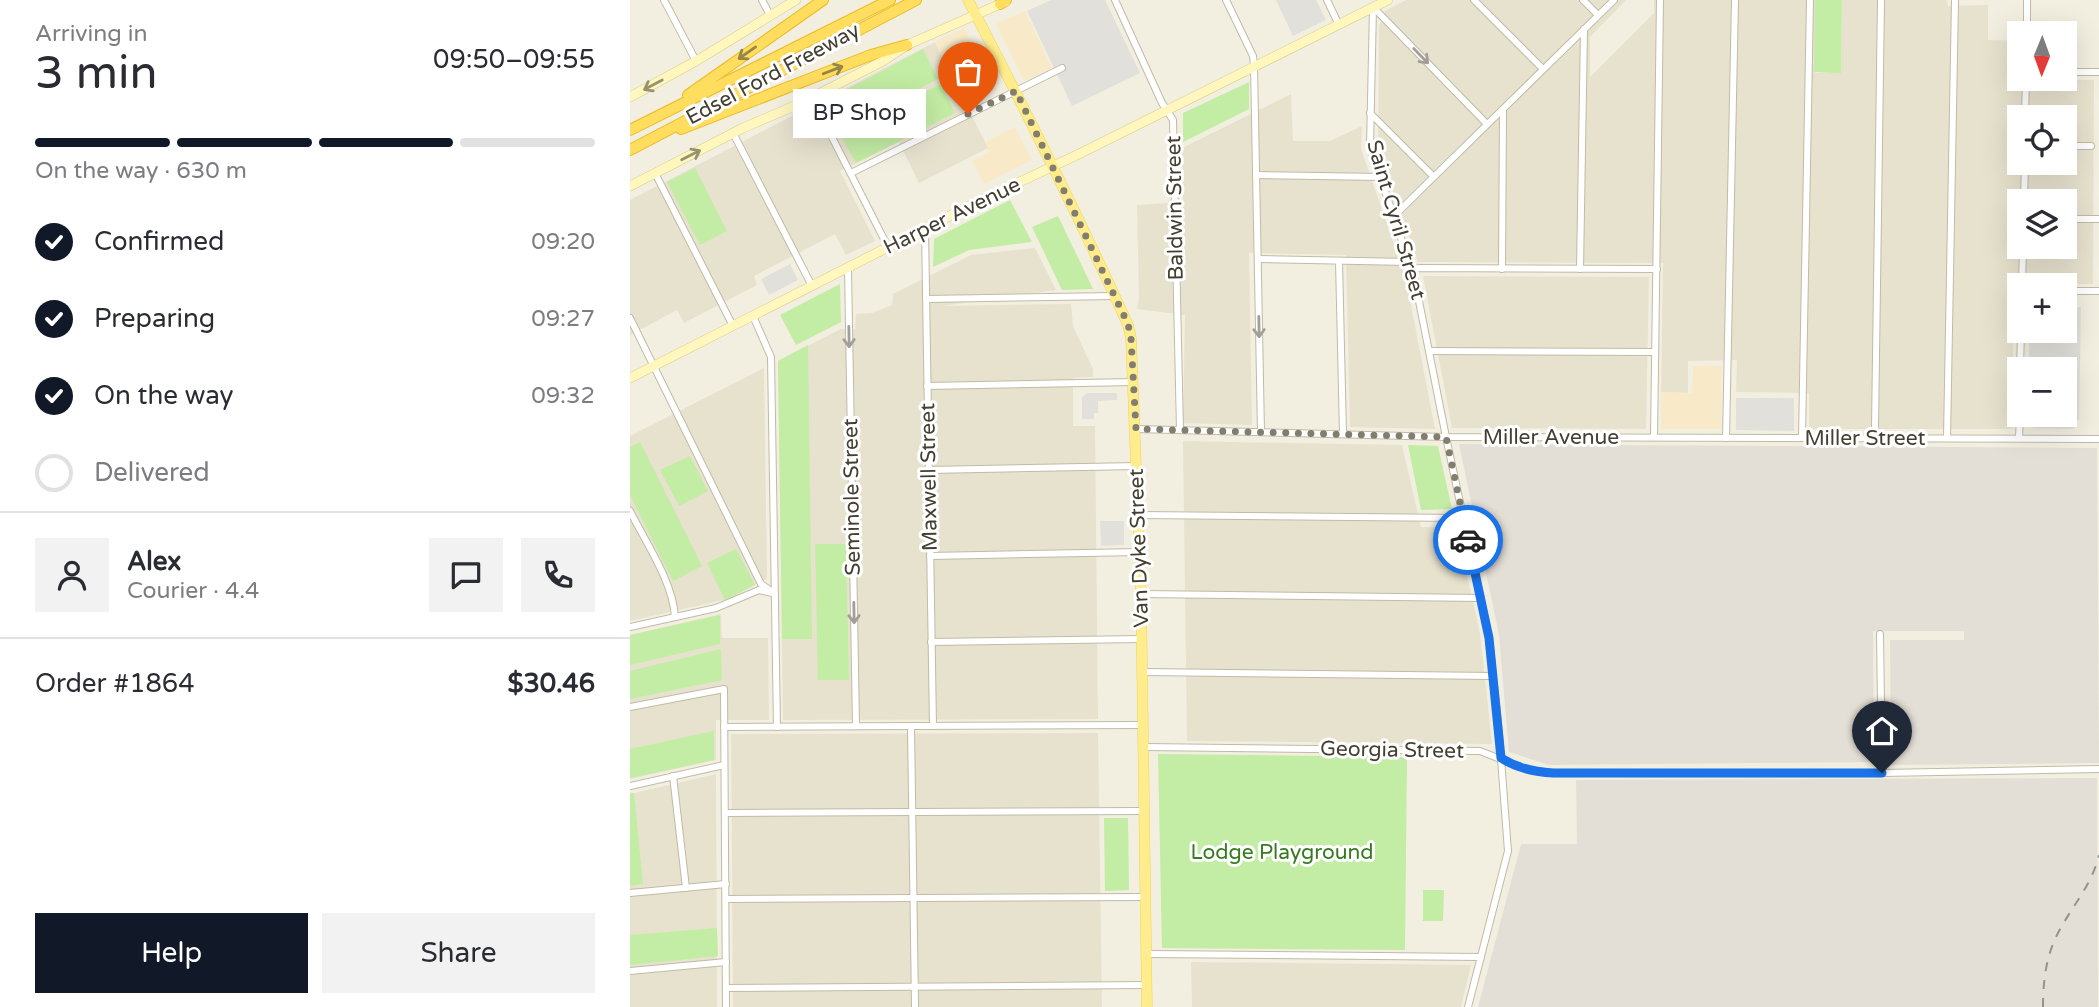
<!DOCTYPE html>
<meta charset="utf-8">
<style>
body{margin:0;font-family:"Varela Round",sans-serif;background:#f2f2f3;color:#2b2b33;height:100vh;display:flex;flex-direction:column;font-size:26px;white-space:nowrap}
*{box-sizing:border-box;margin:0}
p{font-size:23px;color:#7c7c81}
.icon{flex:none;width:38px;height:38px;fill:none;stroke:currentColor;stroke-width:2;stroke-linecap:round;stroke-linejoin:round}
.map{position:relative;flex:1;overflow:hidden}
.sheet{display:flex;flex-direction:column;background:#fff;width:630px}
.sheet>*{flex:none}
.needle{width:46px;rotate:181deg}
.fabs{position:absolute;left:1377px;top:21px;display:grid;gap:14px}
.fabs a{display:grid;place-items:center;width:70px;height:70px;border-radius:0px;background:#fff;box-shadow:0 7px 28px #0002;font-size:35px}
.pin{position:absolute;display:grid;place-items:center;width:60px;height:60px;color:#fff;margin:-72px -30px;border-radius:50% 50% 50% 0;rotate:-45deg;box-shadow:0 0 7px #0007}
.pin .icon{rotate:45deg}
.courier{position:absolute;display:grid;place-items:center;width:70px;height:70px;margin:-35px;border:5px solid #1a73e8;border-radius:50%;background:#fff;color:#222;box-shadow:0 2px 9px #0007}
.bubble{position:absolute;height:49px;border-radius:0px;background:#fff;box-shadow:0 7px 28px #0002;font-size:23px;font-weight:600;line-height:49px;text-align:center}
.summary em{font-style:normal;font-weight:600}
.summary div{display:flex;flex-direction:column-reverse}
.summary{display:flex;align-items:center;justify-content:space-between;height:119px;padding:0 35px}
h1{font-size:46px;font-weight:600;line-height:52px}
.bar{display:grid;grid-template-columns:repeat(4,1fr);gap:10px 7px;align-content:center;height:84px;padding:0 35px}
.bar i{height:9px;border-radius:5px;background:#e1e1e2}
.bar .current{background:#111827}
.bar p{grid-column:span 4}
.line{display:flex;align-items:center;gap:18px;padding:0 35px;border-top:2px solid #e1e1e2}
.line div{flex:1}
.round{display:grid;place-items:center;flex:none;width:74px;height:74px;border-radius:0px;background:#f2f2f3}
ol{padding:0 35px;list-style:none}
li{display:flex;align-items:center;gap:21px;height:77px}
li p{margin-inline-start:auto}
li .icon{padding:7px;border-radius:50%;background:#111827;color:#fff;stroke-width:4}
li:last-child{color:#7c7c81}
li i{width:38px;height:38px;border:4px solid #e1e1e2;border-radius:50%}
.primary-button{display:flex;gap:14px;margin-top:auto;padding:14px 35px}
.primary-button a{flex:1;height:80px;border-radius:0px;background:#111827;color:#fff;font-size:28px;font-weight:600;line-height:80px;text-align:center}
.primary-button a+a{background:#f2f2f3;color:#2b2b33}
main{display:flex;flex:1;min-height:0}
.map>svg:first-child{display:block}
.residential{fill:#e7e2ce;fill-rule:evenodd}
.commercial{fill:#f8eac8}
.industrial{fill:#e4dfd6}
.green{fill:#c3eca4}
.parking{fill:#e2e0da}
.lines{fill:none;stroke-linecap:round;stroke-linejoin:round}
.street-casing{stroke:#c1bba5;stroke-width:8}
.secondary-casing{stroke:#d7cd8b;stroke-width:10}
.primary-casing{stroke:#efd352;stroke-width:11}
.highway-casing{stroke:#edba20;stroke-width:12}
.street{stroke:#fff;stroke-width:6}
.secondary{stroke:#fff7be;stroke-width:9}
.primary{stroke:#ffec8d;stroke-width:10}
.highway{stroke:#ffdd5f;stroke-width:10}
.rail{stroke:#929292;stroke-width:2;stroke-dasharray:9 9;stroke-linecap:butt}
.oneway{stroke:#988646}
.oneway2{stroke:#a29f98}
.oneway3{stroke:#989270}
.done{stroke:#817d6f;stroke-width:7;stroke-dasharray:0 12.6}
.route{stroke:#1a73e8;stroke-width:9}
.labels{text-anchor:middle;dominant-baseline:central;stroke-width:6;stroke-linejoin:round;paint-order:stroke}
.street-label{font-size:21px;fill:#443f31;stroke:#fff}
.park-label{font-size:21px;fill:#377a20;stroke:#fff}
</style>
<main>
<section class="sheet">
<div class="summary"><div><h1>3 min</h1><p>Arriving in</p></div><em>09:50–09:55</em></div>
<div class="bar"><i class="current"></i><i class="current"></i><i class="current"></i><i></i><p>On the way · 630 m</p></div>
<ol>
<li><svg class="icon" aria-label="check" viewBox="0 0 24 24"><path d="M5 12l5 5 9-10"/></svg>Confirmed<p>09:20</p></li>
<li><svg class="icon" aria-label="check" viewBox="0 0 24 24"><path d="M5 12l5 5 9-10"/></svg>Preparing<p>09:27</p></li>
<li><svg class="icon" aria-label="check" viewBox="0 0 24 24"><path d="M5 12l5 5 9-10"/></svg>On the way<p>09:32</p></li>
<li><i></i>Delivered</li>
</ol>
<div class="line" style="height:126px"><a class="round"><svg class="icon" aria-label="person" viewBox="0 0 24 24"><circle cx="12" cy="8" r="4"/><path d="M4 21q1-7 8-7t8 7"/></svg></a><div><b>Alex</b><p>Courier · 4.4</p></div><a class="round"><svg class="icon" aria-label="chat" viewBox="0 0 24 24"><path d="M4 5h16v11H9l-5 4z"/></svg></a><a class="round"><svg class="icon" aria-label="phone" viewBox="0 0 24 24"><path d="M5 4h4l2 5-3 2q2 4 5 5l2-3 5 2v4C11 20 4 13 5 4z"/></svg></a></div>
<div class="line" style="height:91px"><div>Order #1864</div><b>$30.46</b></div>
<div class="primary-button"><a>Help</a><a>Share</a></div>
</section>
<div class="map">
<svg width="1469" height="1007" viewBox="0 0 1469 1007">
<rect width="100%" height="100%" fill="#f2efe1"/>
<g class="residential">
<path d="M776,0H996L960,37V77L1024,13V0H1185V73L1211,72L1212,0H1317L1318,6L1358,5V40L1388,41V80H1464L1463,284H1384L1382,429H1179V393L1106,392L1107,360L1058,361V393L1031,392L1033,263L788,262L748,148L749,26L755,11ZM1390,117H1435V163H1390ZM1390,201H1435V247H1390Z"/>
<path d="M305,42L358,148L289,183L269,142L210,171L245,241L216,255L205,234L124,276L127,285L54,323L47,310L0,335V200Z"/>
<path d="M661,94L663,141H700L732,126L731,149L776,279L805,429L720,427L716,255L619,253L622,425L553,423L555,315L507,309L509,300L507,205L553,202L552,148Z"/>
<path d="M405,248L426,290L312,306L441,304L443,326L463,369V377L443,378V426H465L468,719L153,720L148,361L211,329H225L226,314L242,313L262,305L263,294L341,255Z"/>
<path d="M793,276L1019,277L1016,429L822,428Z"/>
<path d="M134,368L137,579L98,599L0,621V436Z"/>
<path d="M553,441L772,445L791,527L827,528L850,634L862,744L557,741Z"/>
<path d="M91,614L92,638H138L139,720H86V760L0,779V635Z"/>
<path d="M468,733L472,1007H103L101,734Z"/>
<path d="M86,774L87,1007H0V794Z"/>
<path d="M561,963V962L841,965L831,1007H562Z"/>
</g>
<g class="commercial">
<path d="M395,11L422,68L394,81L366,24Z"/>
<path d="M334,28L358,75L329,90L305,42Z"/>
<path d="M385,127L402,160L354,184L342,161L360,152L355,142Z"/>
<path d="M1063,366H1092L1091,429H1031V392L1062,393Z"/>
</g>
<g class="industrial">
<path d="M829,444L1467,448L1469,763L1261,765L1260,640H1334V631H1243L1244,762L919,765L879,752L869,635Z"/>
<path d="M1467,778L1468,1007H848L891,844H947L946,780Z"/>
</g>
<g class="green">
<path d="M1185,0H1212L1211,73L1184,72Z"/>
<path d="M293,49L308,79L208,130L195,101Z"/>
<path d="M619,82V109L553,142V113Z"/>
<path d="M311,84L325,113L226,163L210,134Z"/>
<path d="M65,168L97,231L70,245L37,182Z"/>
<path d="M380,200L402,242L339,250L303,267L304,239Z"/>
<path d="M428,216L463,289L432,290L402,227Z"/>
<path d="M210,284L211,322L166,345L150,315Z"/>
<path d="M178,345L182,639H152L148,361Z"/>
<path d="M10,442L72,566L43,581L0,495V447Z"/>
<path d="M778,445L808,446L822,509L791,510Z"/>
<path d="M60,456L78,491L49,506L30,470Z"/>
<path d="M185,544H216L219,680H188Z"/>
<path d="M106,549L125,585L95,600L77,563Z"/>
<path d="M90,615V644L0,665V635Z"/>
<path d="M91,649L92,680L0,699V671Z"/>
<path d="M84,731V760L0,778V749Z"/>
<path d="M528,754L777,757L775,950L532,948Z"/>
<path d="M0,793H4L13,884L0,886Z"/>
<path d="M474,818H498L499,890L475,891Z"/>
<path d="M793,890H814L813,921H793Z"/>
<path d="M87,928L88,956L0,965V935Z"/>
</g>
<g class="parking">
<path d="M421,0H475L510,73L442,106L397,11Z"/>
<path d="M646,0H686L696,20L663,36Z"/>
<path d="M160,264L168,280L139,295L131,279Z"/>
<path d="M1435,301H1445V307H1451L1449,420L1444,421V429L1403,428V421H1398V415H1435V369H1399V331H1435Z"/>
<path d="M458,393H487V400L468,401V413H464V419H452V397Z"/>
<path d="M1106,398H1164V431L1106,430Z"/>
<path d="M470,521H494V545L471,546Z"/>
</g>
<g class="lines">
<defs>
<g id="street">
<path d="M34,0L66,61"/>
<path d="M132,0L140,15"/>
<path d="M485,0L532,103L543,120L550,430"/>
<path d="M596,0L623,56L624,66L631,432"/>
<path d="M697,0L708,23"/>
<path d="M844,0L913,69"/>
<path d="M953,0L968,15"/>
<path d="M743,7L740,147L784,276L816,437L859,638L869,733L878,851L838,1007"/>
<path d="M743,7L857,124"/>
<path d="M1397,33V0"/>
<path d="M1435,72H1469"/>
<path d="M182,98L258,247"/>
<path d="M740,113L803,176"/>
<path d="M1395,117L1396,79"/>
<path d="M103,133L182,286"/>
<path d="M1435,146H1461"/>
<path d="M25,173L103,326"/>
<path d="M221,173L432,68"/>
<path d="M626,175L751,177"/>
<path d="M1394,201L1395,163"/>
<path d="M764,216L984,0"/>
<path d="M1435,219H1469"/>
<path d="M295,229L303,726"/>
<path d="M628,259L779,262"/>
<path d="M709,261L713,434"/>
<path d="M218,269L226,726"/>
<path d="M872,269L873,110"/>
<path d="M950,269L954,29"/>
<path d="M782,270L789,268L1027,269"/>
<path d="M1392,285L1393,247"/>
<path d="M1435,291H1469"/>
<path d="M296,299L485,296"/>
<path d="M123,316L141,357L147,727"/>
<path d="M0,318L131,584L144,593"/>
<path d="M799,351L1025,352"/>
<path d="M1390,369L1391,331"/>
<path d="M297,386L504,382"/>
<path d="M506,429L816,437L1469,439"/>
<path d="M1024,437L1030,0"/>
<path d="M1096,438L1105,0"/>
<path d="M1172,438L1180,0"/>
<path d="M1247,438L1245,428L1251,0"/>
<path d="M1317,438L1325,0"/>
<path d="M1389,438L1390,415"/>
<path d="M299,470L507,466"/>
<path d="M0,511C16,543 43,582 45,617"/>
<path d="M509,515L833,518"/>
<path d="M300,556L510,552"/>
<path d="M511,594L851,598"/>
<path d="M0,627L86,608L129,590L142,593"/>
<path d="M1250,634L1252,773"/>
<path d="M301,642L512,639"/>
<path d="M513,672L863,676"/>
<path d="M0,707L94,689L96,1007"/>
<path d="M281,726L285,1007"/>
<path d="M94,727L513,725"/>
<path d="M514,747L850,751L898,770L923,773H1252L1469,769"/>
<path d="M43,776L56,888"/>
<path d="M0,786L94,765"/>
<path d="M95,813L515,811"/>
<path d="M0,893L96,884"/>
<path d="M96,899L516,897"/>
<path d="M517,954L851,957"/>
<path d="M0,971L96,962"/>
<path d="M96,988L517,985"/>
</g>
<g id="secondary">
<path d="M0,97L66,61L166,0"/>
<path d="M0,186L113,128L169,104L253,61L277,45L375,2"/>
<path d="M0,378L341,205L451,153L758,0"/>
</g>
<path id="primary" d="M338,0C394,107 448,215 498,325L501,338L511,594L517,1007"/>
<g id="highway">
<path d="M370,4L376,0"/>
<path d="M58,95L193,0"/>
<path d="M51,129L241,55L277,45"/>
<path d="M0,130L260,0"/>
<path d="M0,150L286,0"/>
</g>
</defs>
<use href="#street" class="street-casing"/>
<use href="#secondary" class="secondary-casing"/>
<use href="#primary" class="primary-casing"/>
<use href="#highway" class="highway-casing"/>
<use href="#street" class="street"/>
<use href="#secondary" class="secondary"/>
<use href="#primary" class="primary"/>
<use href="#highway" class="highway"/>
<path class="rail" d="M1413,1007C1413,981 1416,956 1428,933C1442,906 1462,885 1469,855"/>
</g>
<defs><path id="oneway-shaft" d="M-6 0H5M1.5-3L5.5 0L1.5 3" fill="none" stroke-width="1.6" stroke-linecap="round" stroke-linejoin="round" transform="scale(1.75)"/></defs>
<g class="oneway">
<use href="#oneway-shaft" transform="translate(117 53) rotate(145)"/>
<use href="#oneway-shaft" transform="translate(203 70) rotate(-21)"/>
</g>
<g class="oneway2">
<use href="#oneway-shaft" transform="translate(791 56) rotate(46)"/>
<use href="#oneway-shaft" transform="translate(629 327) rotate(89)"/>
<use href="#oneway-shaft" transform="translate(219 337) rotate(89)"/>
<use href="#oneway-shaft" transform="translate(224 613) rotate(89)"/>
</g>
<g class="oneway3">
<use href="#oneway-shaft" transform="translate(23 85) rotate(152)"/>
<use href="#oneway-shaft" transform="translate(61 155) rotate(-27)"/>
</g>
<g class="lines">
<path class="done" d="M338,114L386,91L498,324L501,338L506,429L816,437L838,540"/>
<path class="route" d="M838,540L859,638L871,758C887,768 903,772 923,773H1252"/>
</g>
<g class="labels">
<g class="street-label">
<text transform="translate(143 74) rotate(-28)">Edsel Ford Freeway</text>
<text transform="translate(545 208) rotate(-91)">Baldwin Street</text>
<text transform="translate(322 216) rotate(-26)">Harper Avenue</text>
<text transform="translate(766 220) rotate(74)">Saint Cyril Street</text>
<text x="921" y="437">Miller Avenue</text>
<text x="1235" y="438">Miller Street</text>
<text transform="translate(299 477) rotate(-91)">Maxwell Street</text>
<text transform="translate(222 497) rotate(-91)">Seminole Street</text>
<text transform="translate(509 548) rotate(-92)">Van Dyke Street</text>
<text transform="translate(762 750) rotate(1)">Georgia Street</text>
</g>
<g class="park-label">
<text x="652" y="852">Lodge Playground</text>
</g>
</g>
</svg>
<div class="fabs">
<a><svg class="needle" viewBox="-14 -14 28 28"><path d="M0-13l5 13h-10z" fill="#e53935"/><path d="M0 13l5-13h-10z" fill="#7c7c81"/></svg></a>
<a><svg class="icon" aria-label="locate" viewBox="0 0 24 24"><circle cx="12" cy="12" r="6"/><path d="M12 2v4M12 18v4M2 12h4M18 12h4"/></svg></a>
<a><svg class="icon" aria-label="layers" viewBox="0 0 24 24"><path d="M12 4l9 5-9 5-9-5zM3 14l9 5 9-5"/></svg></a>
<a>+</a>
<a>−</a>
</div>
<div class="pin" style="left:338px;top:114px;background:#ea580c"><svg class="icon" aria-label="bag" viewBox="0 0 24 24"><path d="M5 8h14l-1 12H6zM9 8a3 3 0 0 1 6 0"/></svg></div>
<div class="pin" style="left:1252px;top:773px;background:#1f2937"><svg class="icon" aria-label="home" viewBox="0 0 24 24"><path d="M3 11l9-7 9 7M6 9v11h12V9"/></svg></div>
<div class="courier" style="left:838px;top:540px"><svg class="icon" aria-label="car" viewBox="0 0 24 24"><path d="M5 17H2v-5l4-1 3-4h7l3 4 3 1v5h-3M9 17h6M6 11h13"/><circle cx="7" cy="17" r="2"/><circle cx="17" cy="17" r="2"/></svg></div>
<div class="bubble" style="left:163px;top:89px;width:133px">BP Shop</div>
</div>
</main>
